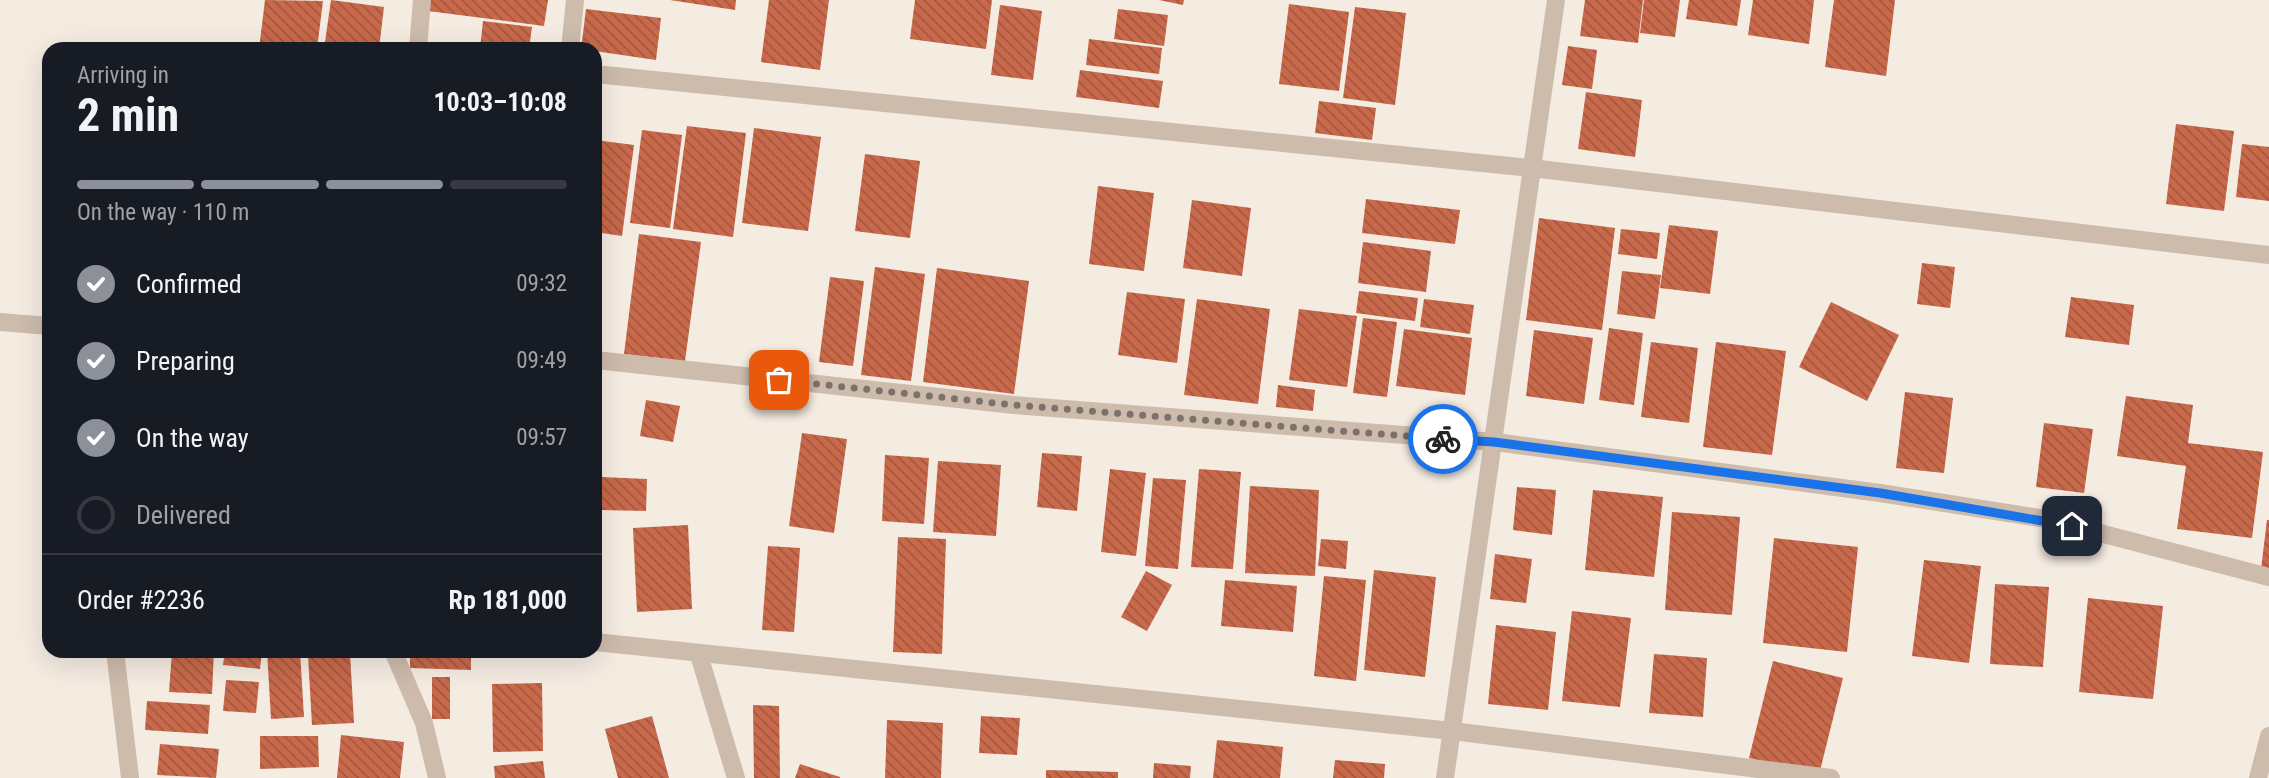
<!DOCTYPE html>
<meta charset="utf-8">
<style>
body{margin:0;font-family:"Roboto Condensed",sans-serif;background:#20242c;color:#f1f3f6;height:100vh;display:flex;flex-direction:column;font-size:26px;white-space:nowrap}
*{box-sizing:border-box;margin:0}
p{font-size:23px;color:#9ea1a6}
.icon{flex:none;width:38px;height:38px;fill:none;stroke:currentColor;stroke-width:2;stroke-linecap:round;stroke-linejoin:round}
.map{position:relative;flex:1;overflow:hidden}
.panel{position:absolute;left:42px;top:42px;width:560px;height:616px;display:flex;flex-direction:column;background:#171b24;border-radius:21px;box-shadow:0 7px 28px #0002}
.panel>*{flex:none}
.pin{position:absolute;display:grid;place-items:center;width:60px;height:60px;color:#fff;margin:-30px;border-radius:14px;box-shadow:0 4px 10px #0006}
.courier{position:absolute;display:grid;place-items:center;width:70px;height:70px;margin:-35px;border:5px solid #1a73e8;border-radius:50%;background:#fff;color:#222;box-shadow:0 2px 9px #0007}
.headline em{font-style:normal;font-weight:700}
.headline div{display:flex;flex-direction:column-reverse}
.headline{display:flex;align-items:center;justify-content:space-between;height:119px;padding:0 35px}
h1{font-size:46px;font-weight:700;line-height:52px}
.bar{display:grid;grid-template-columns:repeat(4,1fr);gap:10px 7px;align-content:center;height:84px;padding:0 35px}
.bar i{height:9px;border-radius:5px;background:#363941}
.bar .current{background:#8c9099}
.bar p{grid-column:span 4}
.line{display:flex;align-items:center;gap:18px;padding:0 35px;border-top:2px solid #363941}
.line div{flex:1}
ol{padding:0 35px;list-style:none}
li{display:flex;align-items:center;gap:21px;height:77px}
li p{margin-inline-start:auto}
li .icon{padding:7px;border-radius:50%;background:#8c9099;color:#fff;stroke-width:4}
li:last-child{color:#9ea1a6}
li i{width:38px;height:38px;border:4px solid #363941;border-radius:50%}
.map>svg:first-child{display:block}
.building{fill:url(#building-back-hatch)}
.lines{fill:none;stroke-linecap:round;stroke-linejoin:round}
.street{stroke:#cdbbac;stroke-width:18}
.done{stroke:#7c716b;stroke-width:7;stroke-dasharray:0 12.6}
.route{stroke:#1a73e8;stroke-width:9}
</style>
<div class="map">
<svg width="2269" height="778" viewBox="0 0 2269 778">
<defs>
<pattern id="building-back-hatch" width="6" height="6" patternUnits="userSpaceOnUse" patternTransform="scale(1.75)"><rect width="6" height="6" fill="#c8694b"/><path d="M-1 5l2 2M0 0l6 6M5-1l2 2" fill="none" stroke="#a4573f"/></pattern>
</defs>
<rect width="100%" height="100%" fill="#f4ebe1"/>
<g class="building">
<path d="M265,0L323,1L317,49H259Z"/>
<path d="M331,0L384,7L379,49H324Z"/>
<path d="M429,0H548L544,26L428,11Z"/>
<path d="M670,0H736L735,10Z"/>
<path d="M769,0H829L820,70L761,62Z"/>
<path d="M915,0H992L986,49L910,39Z"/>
<path d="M1159,0H1184L1183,5Z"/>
<path d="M1585,0H1643L1638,43L1580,36Z"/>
<path d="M1644,0H1680L1675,37L1640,33Z"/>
<path d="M1689,0H1741L1737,26L1686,19Z"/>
<path d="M1753,0H1814L1809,44L1748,35Z"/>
<path d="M1834,0H1895L1886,76L1825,67Z"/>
<path d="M1289,4L1349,12L1339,91L1279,84Z"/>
<path d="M1000,5L1042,11L1033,80L991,75Z"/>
<path d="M1355,7L1406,13L1395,105L1343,98Z"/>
<path d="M586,9L661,18L656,60L581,49Z"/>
<path d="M1118,9L1168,15L1164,46L1114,39Z"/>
<path d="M483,21L532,27L529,49H480Z"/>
<path d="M1089,39L1162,48L1159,74L1086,65Z"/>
<path d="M1568,46L1597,50L1592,89L1562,85Z"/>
<path d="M1080,70L1163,81L1159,108L1076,97Z"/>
<path d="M1586,92L1642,100L1635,157L1578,149Z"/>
<path d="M1319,101L1376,108L1372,140L1315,133Z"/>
<path d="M2176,124L2234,131L2224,211L2166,204Z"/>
<path d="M687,126L746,133L733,237L673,229Z"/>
<path d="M754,128L821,137L808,231L742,223Z"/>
<path d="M642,130L682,135L670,228L630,223Z"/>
<path d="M595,140L634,145L622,236L595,232Z"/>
<path d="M2242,144L2269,147V201L2236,197Z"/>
<path d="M865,154L920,161L910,238L855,231Z"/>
<path d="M1098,186L1154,193L1144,271L1089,264Z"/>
<path d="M1366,199L1460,210L1455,244L1362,233Z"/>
<path d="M1192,200L1251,208L1242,276L1183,268Z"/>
<path d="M1539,218L1615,228L1602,330L1526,320Z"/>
<path d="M1669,225L1718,231L1710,294L1660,288Z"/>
<path d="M1621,229L1660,233L1657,259L1618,254Z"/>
<path d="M639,234L701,242L685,361L624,354Z"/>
<path d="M1363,242L1431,251L1426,292L1358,283Z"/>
<path d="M595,244H601L597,279H595Z"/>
<path d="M1922,263L1955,267L1950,308L1917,304Z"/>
<path d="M875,267L925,274L911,381L861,375Z"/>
<path d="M937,268L1029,281L1014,394L923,382Z"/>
<path d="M1622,271L1661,275L1655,319L1617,314Z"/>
<path d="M830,277L864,281L853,366L819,362Z"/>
<path d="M1359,291L1418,298L1415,321L1356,313Z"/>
<path d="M1127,292L1185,299L1177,363L1118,355Z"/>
<path d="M2071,297L2134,305L2129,345L2065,337Z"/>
<path d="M1197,299L1270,309L1258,404L1184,395Z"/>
<path d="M1424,299L1474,305L1470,334L1420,327Z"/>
<path d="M1831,302L1899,335L1867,401L1799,367Z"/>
<path d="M1299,309L1357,316L1347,387L1289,380Z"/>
<path d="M1363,318L1397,322L1387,397L1353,393Z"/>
<path d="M1609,328L1643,333L1634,405L1599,400Z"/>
<path d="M1404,329L1472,338L1465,395L1396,386Z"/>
<path d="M1534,330L1593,338L1584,404L1526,396Z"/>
<path d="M1651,342L1698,348L1689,423L1641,417Z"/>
<path d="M1716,342L1786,351L1772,455L1703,447Z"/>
<path d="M1278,385L1315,390L1313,411L1276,407Z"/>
<path d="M1905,392L1953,398L1944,473L1896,468Z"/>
<path d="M2126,396L2193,405L2188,443L2263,452L2252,538L2177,529L2186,466L2117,456Z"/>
<path d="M646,400L680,406L673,442L640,436Z"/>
<path d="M2044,423L2093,429L2084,493L2036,487Z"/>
<path d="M802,433L847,439L834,533L789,526Z"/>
<path d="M1042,453L1082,456L1077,511L1037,507Z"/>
<path d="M885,455L929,458L924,524L882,521Z"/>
<path d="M938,461L1001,465L996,536L933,532Z"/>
<path d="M1110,469L1146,473L1136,556L1101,552Z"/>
<path d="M1199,469L1241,472L1233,569L1191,567Z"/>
<path d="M601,477L647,479L646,511L600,510Z"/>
<path d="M1153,478L1186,480L1178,569L1145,566Z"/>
<path d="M1250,486L1319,490L1315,576L1245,573Z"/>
<path d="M1517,487L1556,490L1552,535L1513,530Z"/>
<path d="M1593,490L1663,497L1654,577L1585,570Z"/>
<path d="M1672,512L1740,517L1732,615L1665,610Z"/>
<path d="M2267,520H2269V570L2261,569Z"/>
<path d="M688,525L692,609L637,612L633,528Z"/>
<path d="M898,537L946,539L942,654L893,652Z"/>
<path d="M1774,538L1858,547L1847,652L1763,643Z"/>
<path d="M1321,539L1348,541L1346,569L1318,566Z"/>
<path d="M768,546L800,548L794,632L762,630Z"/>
<path d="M1495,554L1532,559L1526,603L1490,599Z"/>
<path d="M1924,560L1981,566L1969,663L1912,656Z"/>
<path d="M1374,570L1436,577L1425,677L1364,670Z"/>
<path d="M1146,571L1172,585L1147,631L1121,617Z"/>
<path d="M1324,576L1366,580L1356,681L1314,676Z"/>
<path d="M1225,580L1297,586L1293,632L1221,626Z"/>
<path d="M1995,584L2049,587L2043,667L1990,664Z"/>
<path d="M2088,598L2163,606L2153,699L2079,692Z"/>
<path d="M1572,611L1631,618L1620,707L1562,701Z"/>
<path d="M1496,625L1556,632L1548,710L1488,704Z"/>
<path d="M172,651H214L212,694L169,692Z"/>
<path d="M225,651H262L260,669L223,665Z"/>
<path d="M267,651H300L304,717L271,719Z"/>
<path d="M410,652L471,654V670L410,668Z"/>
<path d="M350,653L354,723L312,725L308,656Z"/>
<path d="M1654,654L1707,658L1703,717L1649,713Z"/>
<path d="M1773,661L1843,678L1819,775L1749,758Z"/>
<rect x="432" y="677" width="18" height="42"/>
<path d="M226,680L259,682L256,713L223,711Z"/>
<path d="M542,683L543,751L493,752L492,684Z"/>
<path d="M147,701L210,705L208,734L145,730Z"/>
<path d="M753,705L779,706L780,778H754Z"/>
<path d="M652,716L669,778H618L605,729Z"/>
<path d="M981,716L1020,718L1017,755L979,753Z"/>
<path d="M887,720L943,723L941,778H885Z"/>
<path d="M341,735L404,742L400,778H337Z"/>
<path d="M260,736H318L319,767L260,769Z"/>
<path d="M1217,740L1283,747L1280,778H1213Z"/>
<path d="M160,744L219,749L216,778L157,775Z"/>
<path d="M1335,760L1385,764L1384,778H1333Z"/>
<path d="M543,761L545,778H495L494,766Z"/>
<path d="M1154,763L1191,766L1190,778H1153Z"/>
<path d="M800,764L840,777V778H795Z"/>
<path d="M1046,770L1118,772V778H1046Z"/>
</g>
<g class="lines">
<g class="street">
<path d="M418,49L422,0"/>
<path d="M570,49L575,0"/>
<path d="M595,74L1531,168L2269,255"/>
<path d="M0,322L49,326"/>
<path d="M595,360L1014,405L1495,442L1880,493L2046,519L2269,577"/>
<path d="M595,642L1452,731L1831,778"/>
<path d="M115,651L130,778"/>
<path d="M393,651L424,723L437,778"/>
<path d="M699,655L736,778"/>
<path d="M1445,778L1556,0"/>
<path d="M2258,778L2269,736"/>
</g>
</g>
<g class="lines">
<path class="done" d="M779,380L1014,405L1443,439"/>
<path class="route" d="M1443,439L1494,442L1880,493L2072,526"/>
</g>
</svg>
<div class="pin" style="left:779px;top:380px;background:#ea580c"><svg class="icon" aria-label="bag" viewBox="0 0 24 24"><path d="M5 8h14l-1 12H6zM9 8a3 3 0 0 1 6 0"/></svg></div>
<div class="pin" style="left:2072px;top:526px;background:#1f2937"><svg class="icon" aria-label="home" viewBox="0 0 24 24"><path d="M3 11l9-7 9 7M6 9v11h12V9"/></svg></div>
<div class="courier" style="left:1443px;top:439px"><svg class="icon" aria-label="bike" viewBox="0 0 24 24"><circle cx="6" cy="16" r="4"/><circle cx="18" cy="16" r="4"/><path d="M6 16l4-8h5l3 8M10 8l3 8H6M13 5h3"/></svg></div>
<section class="panel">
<div class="headline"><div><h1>2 min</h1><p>Arriving in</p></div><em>10:03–10:08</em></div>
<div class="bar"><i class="current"></i><i class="current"></i><i class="current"></i><i></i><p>On the way · 110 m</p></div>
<ol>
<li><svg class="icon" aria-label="check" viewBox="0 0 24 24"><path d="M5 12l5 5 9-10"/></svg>Confirmed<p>09:32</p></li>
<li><svg class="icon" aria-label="check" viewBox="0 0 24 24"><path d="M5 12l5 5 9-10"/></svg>Preparing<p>09:49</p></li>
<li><svg class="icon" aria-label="check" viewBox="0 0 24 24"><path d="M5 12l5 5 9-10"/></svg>On the way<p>09:57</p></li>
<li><i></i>Delivered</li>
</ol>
<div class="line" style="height:91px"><div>Order #2236</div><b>Rp 181,000</b></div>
</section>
</div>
